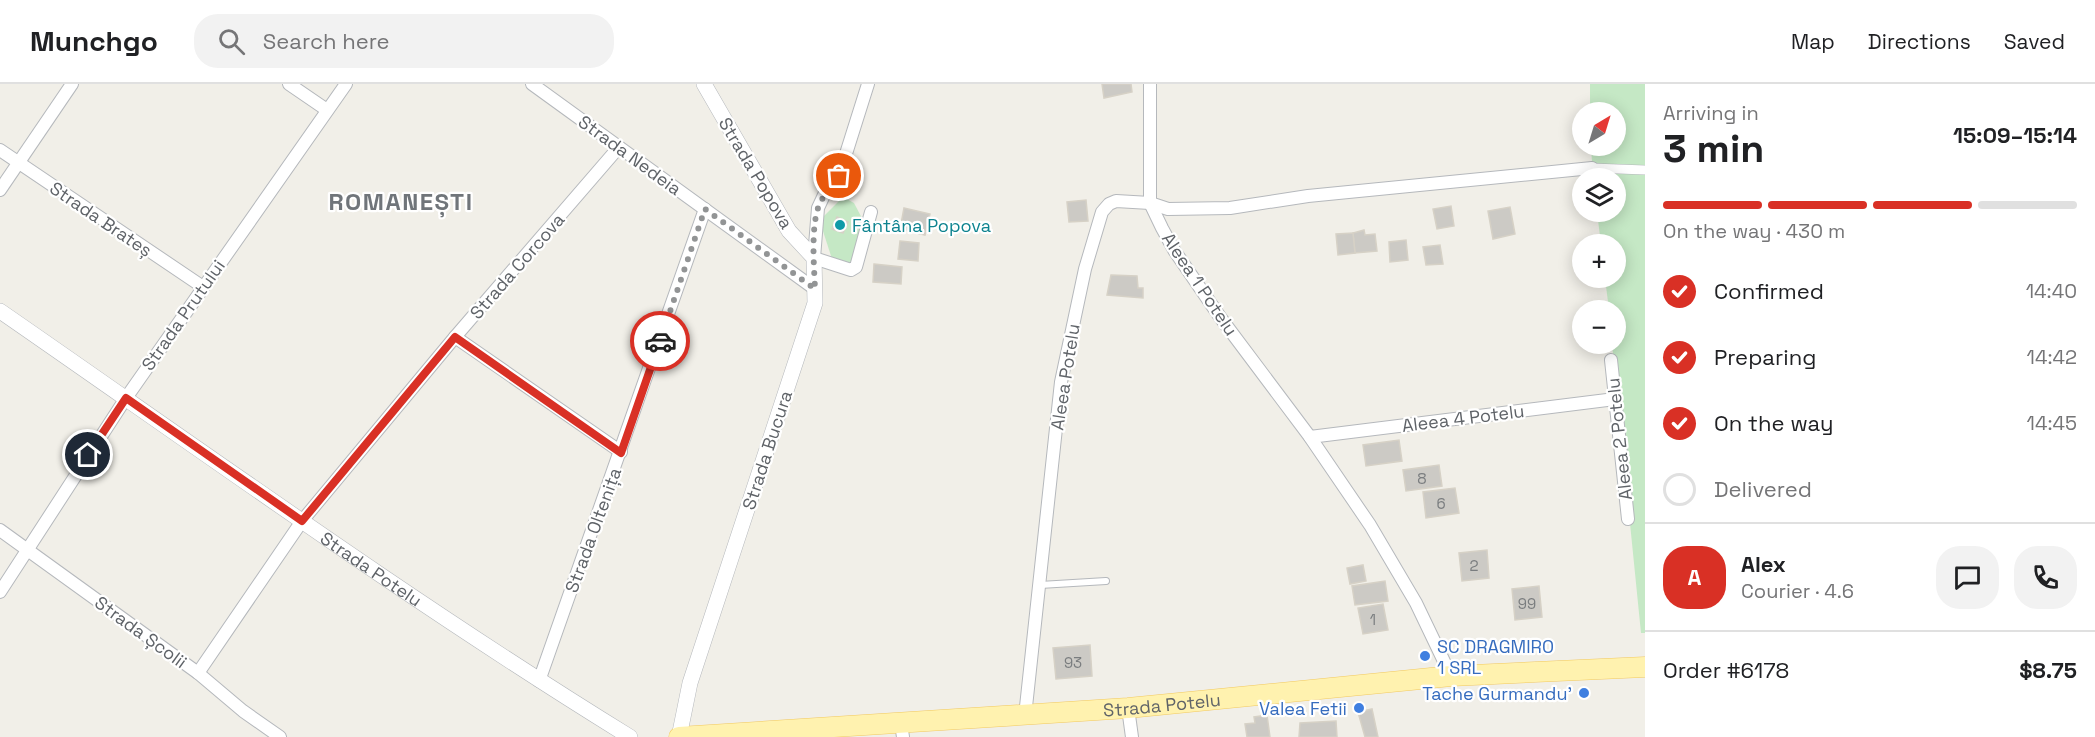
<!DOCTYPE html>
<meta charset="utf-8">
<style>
body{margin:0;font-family:"Space Grotesk",sans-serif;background:#f2f2f2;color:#202124;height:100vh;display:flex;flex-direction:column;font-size:22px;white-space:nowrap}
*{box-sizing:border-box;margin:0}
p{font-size:20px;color:#757577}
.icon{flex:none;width:33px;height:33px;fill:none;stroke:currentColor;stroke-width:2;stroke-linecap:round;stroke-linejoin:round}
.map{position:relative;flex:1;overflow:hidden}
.side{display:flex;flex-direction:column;background:#fff;width:450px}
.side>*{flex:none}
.needle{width:39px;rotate:38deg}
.controls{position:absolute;left:1572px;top:18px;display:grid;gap:12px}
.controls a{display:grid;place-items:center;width:54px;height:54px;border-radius:50%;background:#fff;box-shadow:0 3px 15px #0003;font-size:30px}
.pin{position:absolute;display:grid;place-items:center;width:51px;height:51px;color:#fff;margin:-26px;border:3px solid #fff;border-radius:50%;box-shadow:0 2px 6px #0007}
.courier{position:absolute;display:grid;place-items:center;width:60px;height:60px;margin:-30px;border:4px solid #d93025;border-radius:50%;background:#fff;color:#222;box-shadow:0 2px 8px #0007}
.headline em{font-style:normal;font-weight:800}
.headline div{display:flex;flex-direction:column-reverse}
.headline{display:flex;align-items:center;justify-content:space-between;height:102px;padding:0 18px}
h1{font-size:39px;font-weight:800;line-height:45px}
.bar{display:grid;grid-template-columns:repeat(4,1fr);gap:9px 6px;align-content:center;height:72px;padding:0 18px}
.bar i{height:8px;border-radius:4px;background:#e0e0e0}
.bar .selected{background:#d93025}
.bar p{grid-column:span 4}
.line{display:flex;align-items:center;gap:15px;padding:0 18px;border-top:2px solid #e0e0e0}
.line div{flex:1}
.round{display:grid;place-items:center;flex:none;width:63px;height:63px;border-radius:24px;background:#f2f2f2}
ol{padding:0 18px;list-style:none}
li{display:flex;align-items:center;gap:18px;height:66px}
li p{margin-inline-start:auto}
li .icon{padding:6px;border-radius:50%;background:#d93025;color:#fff;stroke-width:4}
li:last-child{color:#757577}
li i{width:33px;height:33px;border:3px solid #e0e0e0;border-radius:50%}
header{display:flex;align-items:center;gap:36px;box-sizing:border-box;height:84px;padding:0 30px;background:#fff;border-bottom:2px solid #e0e0e0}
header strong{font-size:28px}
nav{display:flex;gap:33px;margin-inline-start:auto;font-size:21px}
.search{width:420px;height:54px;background:#f2f2f2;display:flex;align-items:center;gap:15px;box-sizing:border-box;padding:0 21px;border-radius:24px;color:#757577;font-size:22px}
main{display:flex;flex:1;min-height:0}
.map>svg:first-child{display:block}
.green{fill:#c5e8c5}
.building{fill:#cccac5;stroke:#d6d1c6;stroke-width:1.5}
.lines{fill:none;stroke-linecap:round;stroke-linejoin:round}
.service-casing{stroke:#b5b8bc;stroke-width:8}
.pedestrian-casing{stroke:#b5b8bc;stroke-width:10}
.minor-casing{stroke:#b5b8bc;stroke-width:14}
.tertiary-casing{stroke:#b5b8bc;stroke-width:16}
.primary-casing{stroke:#f2c960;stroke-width:21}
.service{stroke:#fff;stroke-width:6}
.pedestrian{stroke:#fff;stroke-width:9}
.minor{stroke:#fff;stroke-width:12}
.tertiary{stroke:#fff;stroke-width:15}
.primary{stroke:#fff2af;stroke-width:20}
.done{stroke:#929495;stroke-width:6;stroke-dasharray:0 10.8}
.route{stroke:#d93025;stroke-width:8}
.culture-dot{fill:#0f9aa8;stroke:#fff;stroke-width:2}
.shop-dot{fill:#3f7fe0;stroke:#fff;stroke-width:2}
.labels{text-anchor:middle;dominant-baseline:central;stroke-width:4.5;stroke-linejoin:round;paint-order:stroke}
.number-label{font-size:15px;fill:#7a7d7f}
.street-label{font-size:18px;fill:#5f6368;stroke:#fff}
.culture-label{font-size:18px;fill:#0d838f;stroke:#fff;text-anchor:start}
.shop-label{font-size:18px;fill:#366cbe;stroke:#fff;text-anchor:end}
.district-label{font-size:24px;font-weight:bold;letter-spacing:1.5px;fill:#70757a;stroke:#fff}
</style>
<header>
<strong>Munchgo</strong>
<div class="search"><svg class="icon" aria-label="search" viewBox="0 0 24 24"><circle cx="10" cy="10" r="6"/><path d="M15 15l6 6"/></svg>Search here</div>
<nav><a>Map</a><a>Directions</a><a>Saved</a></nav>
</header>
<main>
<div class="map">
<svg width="1645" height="653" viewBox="0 0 1645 653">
<rect width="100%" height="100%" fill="#f1efe8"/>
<g class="green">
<path d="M1590,0H1645V549H1641L1612,260H1616V226H1609L1605,194H1616V160H1601L1597,128H1616V94H1593L1591,62H1616V28H1590Z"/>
<path d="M843,113L854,119L864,138L850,180L832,175L822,144L824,132Z"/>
</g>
<g class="building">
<path d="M1102,0H1131L1132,8L1104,14Z"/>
<path d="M1086,116L1088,137L1069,138L1067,118Z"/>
<path d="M1451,122L1454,142L1437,145L1433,125Z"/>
<path d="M1510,123L1515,150L1493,155L1488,127Z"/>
<path d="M904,124L930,130L925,151L900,145Z"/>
<path d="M837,133L848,138L843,149L832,145Z"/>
<path d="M1364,146L1365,151L1375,150L1377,167L1355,169L1353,149Z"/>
<path d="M1353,149L1355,169L1338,171L1336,150Z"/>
<path d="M1406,156L1408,176L1390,178L1389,158Z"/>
<path d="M900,157L919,159L918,177L898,175Z"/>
<path d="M1440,161L1443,180L1426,181L1423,163Z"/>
<path d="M874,180L902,183L901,200L873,198Z"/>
<path d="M1111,191L1137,192L1138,204H1143V214L1107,211Z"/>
<path d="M1399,356L1402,377L1366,382L1363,361Z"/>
<path d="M1439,381L1442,402L1406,407L1403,386Z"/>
<path d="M1455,404L1459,429L1426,434L1423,408Z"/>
<path d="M1487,466L1489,494L1462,497L1459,469Z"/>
<path d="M1363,481L1366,497L1350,500L1347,484Z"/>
<path d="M1385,497L1388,517L1355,521L1352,502Z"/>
<path d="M1539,502L1542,533L1515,536L1512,505Z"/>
<path d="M1383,520L1388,546L1363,550L1358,524Z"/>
<path d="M1090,561L1092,592L1056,595L1053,564Z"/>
<path d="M1372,625L1378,653H1365L1358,628Z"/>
<path d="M1267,631L1270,653H1247L1245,640L1255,639L1254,633Z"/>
<path d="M1336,637L1337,653H1299L1300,639Z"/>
</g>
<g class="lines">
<defs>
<path id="service" d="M1040,501L1106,497"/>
<path id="pedestrian" d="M1592,84L1645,86"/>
<g id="minor">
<path d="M289,0L327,26"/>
<path d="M532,0L815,205"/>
<path d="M868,0L839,92L825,109L818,124L814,174L851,186L856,183L871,128"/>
<path d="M1150,0V119L1162,144L1174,166L1220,233L1310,353L1370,441L1416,519L1451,592"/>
<path d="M0,66L203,203"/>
<path d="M0,106L72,0"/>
<path d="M455,253L621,368"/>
<path d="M1611,276L1628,435"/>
<path d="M1310,353L1615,315"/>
<path d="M0,446L198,589L243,627L280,653"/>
<path d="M0,508L126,314L346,0"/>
<path d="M198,589L302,437L455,253L619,63"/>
<path d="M539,597L705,125"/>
<path d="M1128,624L1132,653"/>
<path d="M1025,632L1061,298L1085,185L1102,128L1109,120L1116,117L1150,119L1168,125L1230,124L1308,112L1592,84"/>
<path d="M901,640L903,653"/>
</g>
<g id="tertiary">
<path id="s1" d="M0,227C208,371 414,520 630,653"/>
<path d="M679,653L690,599L815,219L814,174L789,147L704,0"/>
</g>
<g id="primary">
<path id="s2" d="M679,653L1128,624L1451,592L1645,583"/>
</g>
</defs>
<use href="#service" class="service-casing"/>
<use href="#pedestrian" class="pedestrian-casing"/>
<use href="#minor" class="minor-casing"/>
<use href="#tertiary" class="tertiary-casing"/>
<use href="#primary" class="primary-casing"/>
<use href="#service" class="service"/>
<use href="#pedestrian" class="pedestrian"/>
<use href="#minor" class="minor"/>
<use href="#tertiary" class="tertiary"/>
<use href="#primary" class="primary"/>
</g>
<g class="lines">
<path class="done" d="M660,257L705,125L815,205C814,181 811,146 818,124C822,112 832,102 839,92"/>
<path class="route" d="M88,371L126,314L302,437L455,253L621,369L660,257"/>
</g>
<circle class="culture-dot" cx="840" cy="141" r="6"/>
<g class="shop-dot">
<circle cx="1425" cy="572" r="6"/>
<circle cx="1584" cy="609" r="6"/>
<circle cx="1359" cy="624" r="6"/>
</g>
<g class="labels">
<g class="number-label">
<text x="1422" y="394">8</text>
<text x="1441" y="419">6</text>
<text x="1474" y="481">2</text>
<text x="1527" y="519">99</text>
<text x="1373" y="535">1</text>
<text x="1073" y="578">93</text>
</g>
<g class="street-label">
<text transform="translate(630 71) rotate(36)">Strada Nedeia</text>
<text transform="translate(756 89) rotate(59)">Strada Popova</text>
<text transform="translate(101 135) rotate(34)">Strada Brateș</text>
<text transform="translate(517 182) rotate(-49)">Strada Corcova</text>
<text transform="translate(1200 200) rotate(56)">Aleea 1 Potelu</text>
<text transform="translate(183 231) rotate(-55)">Strada Prutului</text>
<text transform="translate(1065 293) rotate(-81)">Aleea Potelu</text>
<text transform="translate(1463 334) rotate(-7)">Aleea 4 Potelu</text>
<text transform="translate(1619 355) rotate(-96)">Aleea 2 Potelu</text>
<text transform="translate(767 366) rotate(-72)">Strada Bucura</text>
<text transform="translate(593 446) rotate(-70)">Strada Oltenița</text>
<text stroke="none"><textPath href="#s1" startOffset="452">Strada Potelu</textPath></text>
<text transform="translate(141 548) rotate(36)">Strada Școlii</text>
<text stroke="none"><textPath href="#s2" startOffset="484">Strada Potelu</textPath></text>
</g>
<g class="culture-label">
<text x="852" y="141">Fântâna Popova</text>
</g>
<g class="shop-label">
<text x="1437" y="562" text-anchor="start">SC DRAGMIRO<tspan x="1437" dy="21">1 SRL</tspan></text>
<text x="1572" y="609">Tache Gurmandu'</text>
<text x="1347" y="624">Valea Fetii</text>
</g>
<g class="district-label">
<text x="401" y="117">ROMANEȘTI</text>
</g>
</g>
</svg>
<div class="controls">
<a><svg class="needle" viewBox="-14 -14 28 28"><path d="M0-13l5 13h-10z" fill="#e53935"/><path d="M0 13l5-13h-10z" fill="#757577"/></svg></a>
<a><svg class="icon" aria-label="layers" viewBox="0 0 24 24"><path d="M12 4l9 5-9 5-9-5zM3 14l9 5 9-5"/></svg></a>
<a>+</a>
<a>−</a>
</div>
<div class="pin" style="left:839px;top:92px;background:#ea580c"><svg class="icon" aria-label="bag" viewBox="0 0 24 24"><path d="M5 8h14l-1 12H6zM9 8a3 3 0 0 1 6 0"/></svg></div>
<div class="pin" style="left:88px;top:371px;background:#1f2937"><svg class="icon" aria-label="home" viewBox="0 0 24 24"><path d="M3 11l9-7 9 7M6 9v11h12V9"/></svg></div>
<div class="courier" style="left:660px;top:257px"><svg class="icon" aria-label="car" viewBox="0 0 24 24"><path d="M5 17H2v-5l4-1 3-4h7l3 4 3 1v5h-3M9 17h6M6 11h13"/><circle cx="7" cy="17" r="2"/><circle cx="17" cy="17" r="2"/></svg></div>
</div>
<section class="side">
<div class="headline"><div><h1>3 min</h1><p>Arriving in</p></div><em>15:09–15:14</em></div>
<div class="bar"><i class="selected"></i><i class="selected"></i><i class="selected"></i><i></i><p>On the way · 430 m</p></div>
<ol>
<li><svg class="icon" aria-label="check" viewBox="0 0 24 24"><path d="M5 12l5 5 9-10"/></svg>Confirmed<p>14:40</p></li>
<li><svg class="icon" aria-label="check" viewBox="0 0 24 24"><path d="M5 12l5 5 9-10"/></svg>Preparing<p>14:42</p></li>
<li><svg class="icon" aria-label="check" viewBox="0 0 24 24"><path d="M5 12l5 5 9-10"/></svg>On the way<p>14:45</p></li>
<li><i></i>Delivered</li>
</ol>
<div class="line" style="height:108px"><b class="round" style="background:#d93025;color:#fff">A</b><div><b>Alex</b><p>Courier · 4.6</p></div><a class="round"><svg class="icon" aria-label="chat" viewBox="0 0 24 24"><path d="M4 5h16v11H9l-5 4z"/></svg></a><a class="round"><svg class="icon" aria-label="phone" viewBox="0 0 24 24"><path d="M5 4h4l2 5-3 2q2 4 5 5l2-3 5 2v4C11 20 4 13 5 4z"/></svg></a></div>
<div class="line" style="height:78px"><div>Order #6178</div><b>$8.75</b></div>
</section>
</main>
